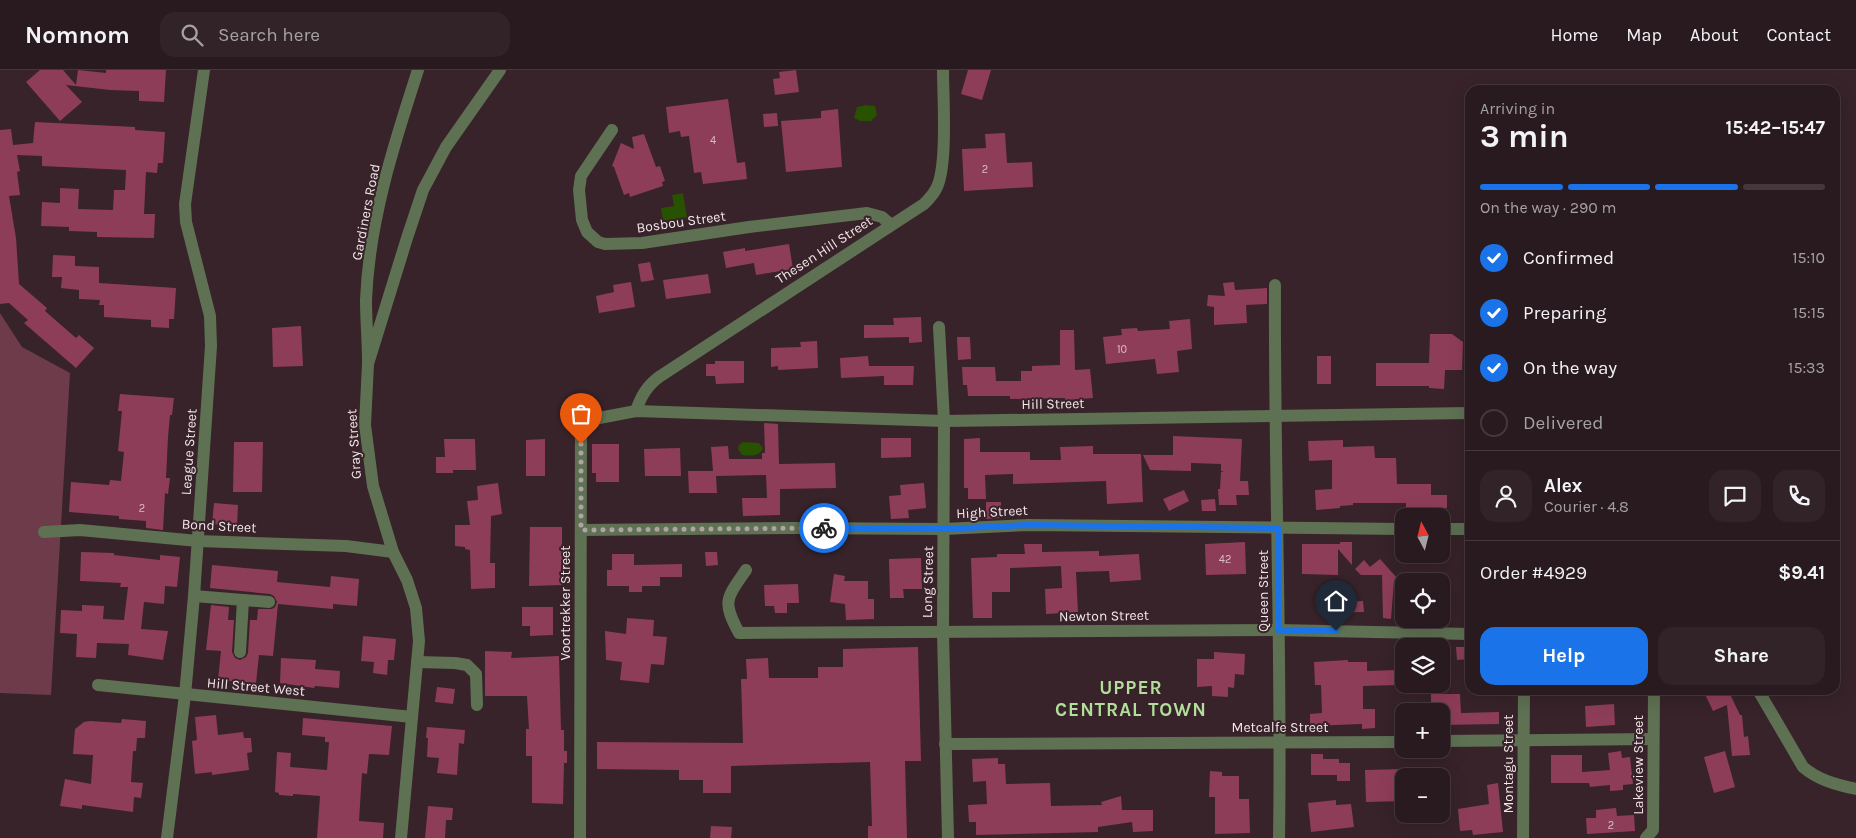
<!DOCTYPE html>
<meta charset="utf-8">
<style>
body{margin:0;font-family:Karla,sans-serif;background:#312328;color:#f1f3f6;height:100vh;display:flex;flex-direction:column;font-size:19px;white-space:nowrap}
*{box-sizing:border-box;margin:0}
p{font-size:16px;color:#a5a1a4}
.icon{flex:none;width:28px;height:28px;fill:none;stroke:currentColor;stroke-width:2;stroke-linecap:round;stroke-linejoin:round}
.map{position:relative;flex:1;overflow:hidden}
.side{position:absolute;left:1465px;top:15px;width:375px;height:610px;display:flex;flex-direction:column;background:#291a1f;border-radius:15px;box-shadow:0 5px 20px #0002,0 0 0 1px #45383d}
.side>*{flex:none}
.needle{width:32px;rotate:353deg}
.controls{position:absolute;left:1395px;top:438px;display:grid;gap:10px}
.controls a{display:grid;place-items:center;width:55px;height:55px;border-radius:10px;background:#291a1f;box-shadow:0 5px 20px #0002,0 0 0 1px #45383d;font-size:25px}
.pin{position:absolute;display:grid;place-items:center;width:42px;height:42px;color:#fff;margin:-51px -21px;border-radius:50% 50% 50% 0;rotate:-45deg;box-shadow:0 0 5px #0007}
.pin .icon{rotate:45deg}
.courier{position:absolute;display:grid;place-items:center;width:50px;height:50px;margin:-25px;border:4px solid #1a73e8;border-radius:50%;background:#fff;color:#222;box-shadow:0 1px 6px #0007}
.summary em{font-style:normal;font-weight:700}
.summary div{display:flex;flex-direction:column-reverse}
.summary{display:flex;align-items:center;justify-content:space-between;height:85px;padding:0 15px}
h1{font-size:32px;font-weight:700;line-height:38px}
.bar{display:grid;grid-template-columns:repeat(4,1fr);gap:8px 5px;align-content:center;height:60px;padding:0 15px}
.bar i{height:6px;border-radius:4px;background:#45383d}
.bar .on{background:#1a73e8}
.bar p{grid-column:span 4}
.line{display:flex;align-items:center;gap:12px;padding:0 15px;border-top:1px solid #45383d}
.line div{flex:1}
.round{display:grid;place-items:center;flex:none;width:52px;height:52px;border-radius:15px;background:#312328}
ol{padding:0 15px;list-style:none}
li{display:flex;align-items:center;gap:15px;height:55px}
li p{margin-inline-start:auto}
li .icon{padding:5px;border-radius:50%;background:#1a73e8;color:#fff;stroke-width:4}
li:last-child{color:#a5a1a4}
li i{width:28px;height:28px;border:2px solid #45383d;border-radius:50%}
.cta{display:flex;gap:10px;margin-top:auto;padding:10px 15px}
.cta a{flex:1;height:58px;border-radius:15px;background:#1a73e8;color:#fff;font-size:20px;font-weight:700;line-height:58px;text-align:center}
.cta a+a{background:#312328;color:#f1f3f6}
header{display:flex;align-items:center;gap:30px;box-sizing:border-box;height:70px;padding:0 25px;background:#291a1f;border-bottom:1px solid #45383d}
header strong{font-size:24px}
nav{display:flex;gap:28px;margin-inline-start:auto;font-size:18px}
.search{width:350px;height:45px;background:#312328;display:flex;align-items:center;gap:12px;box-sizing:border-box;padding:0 18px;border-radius:15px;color:#a5a1a4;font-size:19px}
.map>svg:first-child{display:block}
.green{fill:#6e3b4b}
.water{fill:#285100}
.building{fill:#8e3d59}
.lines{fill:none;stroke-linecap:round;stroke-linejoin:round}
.minor{stroke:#5e7153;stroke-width:12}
.tertiary{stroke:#5e7153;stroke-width:12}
.done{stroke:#b1a2a6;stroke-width:5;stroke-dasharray:0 9}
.route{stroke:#1a73e8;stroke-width:6}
.labels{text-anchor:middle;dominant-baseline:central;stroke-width:4;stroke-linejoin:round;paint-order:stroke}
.number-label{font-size:11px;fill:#dabcc5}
.street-label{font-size:14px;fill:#f3e6e9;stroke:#372329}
.district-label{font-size:19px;font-weight:bold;letter-spacing:1px;fill:#b2dd9a;stroke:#372329}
</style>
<header>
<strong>Nomnom</strong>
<div class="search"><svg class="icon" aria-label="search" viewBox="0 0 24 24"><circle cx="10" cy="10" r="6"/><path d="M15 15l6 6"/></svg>Search here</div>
<nav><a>Home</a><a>Map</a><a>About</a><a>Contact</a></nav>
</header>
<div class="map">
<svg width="1856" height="768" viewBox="0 0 1856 768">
<rect width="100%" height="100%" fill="#372329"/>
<path class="green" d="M0,243L22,277L70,303L51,625L0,623Z"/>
<g class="water">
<path d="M866,35L875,36L877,45L871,51H860L854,48L857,37Z"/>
<path d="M683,123L687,147L663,151L661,138L674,136L672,125Z"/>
<path d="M743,372L759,373L763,378C760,387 750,386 742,385L738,379L739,375Z"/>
</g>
<g class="building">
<path d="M40,0H63L76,15L78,0L106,3V0H166L164,32L139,31V21L110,20L66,15L82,32L60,51L26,12Z"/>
<path d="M796,0L799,22L775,25L773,9L780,8L779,2Z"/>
<path d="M968,0H991L982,30L961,24Z"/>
<path d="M728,29L737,93L745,92L747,109L703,114L701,102L694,103L689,66L681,67L680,61L669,63L666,37Z"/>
<path d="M838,39L842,97L786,102L781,51L821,48V41Z"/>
<path d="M777,43L778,56L764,57L763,44Z"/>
<path d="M35,52L135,57V60L165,62L163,93H158L157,103L146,102L144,144H155L154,168L97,167V162L69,161V157L41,156L42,132L60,133V118L79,119L78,139L113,140L114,120H125L126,100L42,96V86L17,85L20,101L17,102L20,125L9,126L16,168L19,214L47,238L45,241L76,268L79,265L94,278L76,298L24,253L28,250L9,233L0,234V60L11,59L13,75L33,73Z"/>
<path d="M1005,63L1007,93L1032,92L1033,117L964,121L962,79L986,78L985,64Z"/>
<path d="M644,64L656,97L660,96L665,111L662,112L663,116L630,127L629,123L624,125L614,97L612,96L621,73L634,79L632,67Z"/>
<path d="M789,174L793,199L756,205L754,193L726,198L723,182L745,178V181Z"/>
<path d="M53,185L75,186V196L99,197V213L176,218L174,249H169V258L151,257V250L104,247V235H99L100,230L79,229V220L61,218L62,207H52Z"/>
<path d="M650,192L654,210L641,212L638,194Z"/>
<path d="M708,204L711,223L666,229L663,210Z"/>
<path d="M631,212L635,237L599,243L596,226L614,222L613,215Z"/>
<path d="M1234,212L1235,220L1267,218V234L1246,235L1247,253L1214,255V237L1207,236L1208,225L1225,226L1223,213Z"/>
<path d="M921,247L922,272L909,273V267L864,268V255H894L893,248Z"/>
<path d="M1190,249L1192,279L1177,281L1179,302L1157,304L1155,289L1106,294L1103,267L1122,265L1121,259L1137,258L1138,261L1170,259L1169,251Z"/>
<path d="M301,256L303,296L273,297L272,258Z"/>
<path d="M1060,260H1074L1075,300L1090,299L1093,328L1065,330V328L1010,329V326H968L967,315H963L962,297H995L996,311H1021V301H1032V296L1060,295Z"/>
<path d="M1430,264H1452L1463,272L1462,300H1445L1444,319L1429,318V316H1376V293H1429Z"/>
<path d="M957,267H970L971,289L958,290Z"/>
<path d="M817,271L818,298L778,300V296L771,297V278L801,277L800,272Z"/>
<path d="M868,286L869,296H914L913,315H884V306L841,308L840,288Z"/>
<rect x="1317" y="286" width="14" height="28"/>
<path d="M715,291H744V313L716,314L715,306H706V294H715Z"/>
<path d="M120,324L174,328L172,345H170L168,367L166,408H170L168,424L165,423L163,460L146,458V451L119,449V446L69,442L71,412L109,415L110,410L121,411L124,382L118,381L122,341H118Z"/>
<path d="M764,353L778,354L779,394L835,393L836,418L780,419V445L743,446L742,428H767L766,405L716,406L717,423H689L688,401H713L711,377L728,376L729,389H762V383H765Z"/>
<path d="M1173,366L1242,369L1240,411H1248L1249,425H1236L1237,435H1219L1218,419H1220L1221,402L1224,401H1221V394L1191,393V401L1150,400L1143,385H1173Z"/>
<path d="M881,368H911V387L881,388Z"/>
<path d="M980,368V382H1030V390H1061L1060,377L1093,376V384H1141L1143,432L1107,434L1106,411L1013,414V404L985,405L986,429H968V418H964V369Z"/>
<path d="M444,369H475L476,400H453V403H436V387H445Z"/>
<path d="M545,369V406H526V370Z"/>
<path d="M1343,370V377L1374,376L1375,388H1396L1397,414H1431V425H1447V438L1406,437V433H1353V435L1340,436V438L1316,440L1315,420L1332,419V390L1309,391L1308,371Z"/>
<path d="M234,372H263L262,422H233Z"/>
<path d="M592,374H619V412H596V403H592Z"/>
<path d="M680,378L681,406H645L644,379Z"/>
<path d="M498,413L502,444L491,446L490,493H495V518L471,519L470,480L465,479V477L455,476V455H470L467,431L478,430L477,416Z"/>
<path d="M924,413L926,438L908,440L909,448L891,449L889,426L901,425L900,415Z"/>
<path d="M1184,420L1189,431L1169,441L1163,429Z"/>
<path d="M1215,429L1216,441H1202L1201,430Z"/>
<path d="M986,432H1001V448L986,449Z"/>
<path d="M214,433L238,435L237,456L212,454Z"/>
<path d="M530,457H562V515L529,516Z"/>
<path d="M1245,472L1246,504L1206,505L1205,474Z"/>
<path d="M1340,472H1352V495L1338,479V505L1302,504V474H1340Z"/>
<path d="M1024,474H1042V482L1099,481V486L1139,484L1141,510L1110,512L1109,501L1076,502L1078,542L1046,544L1045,519L1062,518L1061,496L1010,498V522H992V548H973L971,488L997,487V484H1025Z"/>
<path d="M81,482L114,483V485L160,490V485L180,487L177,517L165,516L164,534L144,532L141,559L168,561L163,590L128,585L129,574L97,573L96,588L76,587L77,564L60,563L61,540L82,541V535L104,536L103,549L124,550L128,517H120L121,513L80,511Z"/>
<path d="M705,482H717L718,495L706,496Z"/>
<path d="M612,484H634V495L682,494V507H660V516H642V522H629V516H607V500H612Z"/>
<path d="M921,488L922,519H903L904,528H890L889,489Z"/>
<path d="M1380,489L1397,508L1394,511L1391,549L1383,548L1382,505H1361L1355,499L1364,490L1370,497Z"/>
<path d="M212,495L278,501L277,512L330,517L331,506L359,509L357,536L333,534V539L278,534L273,586L259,585L256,613L218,610L221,581L206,580L211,535L229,537L228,550H234L232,582L235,588L240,590L246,587L248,583L250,550H257L258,539H272L275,537L277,532L274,526L270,524L210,518Z"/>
<path d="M834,504L845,506L844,511H868V529H874V549L846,550L845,534L830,532Z"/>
<path d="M798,514L799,533H787V543H775L774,536H765L764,515Z"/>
<path d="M1348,525V532L1363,531L1364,542L1318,543V526Z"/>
<path d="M522,537H553V565L530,566V556H522Z"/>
<path d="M627,548L654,550L653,566L667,567L664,595L651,594L649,613L620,610L622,592L606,590L605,561L626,564Z"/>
<path d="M363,566L396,569L394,590H388L387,605L373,603L374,592L361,591Z"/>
<path d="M918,577L921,691H905L907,768H868V756H872L870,692L731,696V723H703V710H679V700L597,699V672L743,673L741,609H747L746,589L768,588L769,608H818V597H843V579Z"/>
<path d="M1456,577H1470V589L1457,590Z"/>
<path d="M485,581L512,582L511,588L559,586L561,660H564V681H567V693H564L563,734L532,733V686H526V659H529L527,626H485Z"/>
<path d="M1214,582L1245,584L1244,605L1235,604L1234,618L1228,617V627L1212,626V616L1197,617V589H1214Z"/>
<path d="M281,588L316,590L315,599L340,601L339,618L315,616L314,618L280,613Z"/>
<path d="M1348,590V592H1367V601L1396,600L1397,615L1363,616V639H1375V658L1362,659V654L1310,656V644L1322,643L1321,615H1315L1314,592Z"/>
<path d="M437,617L455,619L453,634L435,632Z"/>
<path d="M1703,620H1728L1740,645H1742L1744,667L1748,666L1750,685L1732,686L1727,635L1713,641Z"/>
<path d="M1431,624H1460L1461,643L1499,642V654L1441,655V641H1431Z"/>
<path d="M1614,634L1615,655L1586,657L1585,636Z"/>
<path d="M216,645L218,665L243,662L244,668H251L252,682L247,683L249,700L212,705V702L195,704L192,671L197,670L195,647Z"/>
<path d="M303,648L392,656L389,685L369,684L367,704L362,703L359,751L384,753L383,768H317L320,726L293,724V726L279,725V723L275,722L277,682L291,683L290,697L327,700L329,672H325V667L302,665Z"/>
<path d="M122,649L146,651L145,668H137L136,681H133L131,712L143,713L141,728L134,727L133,742L82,735V739L60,736L65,709L91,714L93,685L73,684L75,659L84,652L90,651L121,653Z"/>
<path d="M427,657L465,660L464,674L459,673L457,705L437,703L439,688L427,687L428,668H426Z"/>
<path d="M1621,681L1622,688L1630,687L1633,714L1623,715V720L1610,721V715L1590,717L1589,713H1551V685H1582V702L1610,700L1608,683Z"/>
<path d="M1725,681L1735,717L1714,723L1704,687Z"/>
<path d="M1311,684H1323V689H1339V693H1350V711H1337V705H1311Z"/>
<path d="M998,688V694H1005L1006,714L1050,713L1051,736L1102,735L1101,732L1121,726L1122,740H1153V761L1133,762L1132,752L1098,757V762L976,765V752H969L968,735L987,734L986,711L973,712L972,689Z"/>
<path d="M1403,699L1404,731L1366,732L1365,700Z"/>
<path d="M1210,701L1222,702V706H1239V729H1249L1250,763L1215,764V727H1209Z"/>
<path d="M1498,713L1503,762L1473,765L1472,760L1460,761L1458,739L1489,734L1487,715Z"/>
<path d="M1336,730V735L1351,734L1354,757L1311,762L1308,733Z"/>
<path d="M428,736L453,738L452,750H446L445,768H425Z"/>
<path d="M1616,738L1617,746L1634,745L1635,761L1587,764L1586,748H1596V740Z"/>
<path d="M711,756L732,757L731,768H710Z"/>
</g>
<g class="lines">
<g class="minor">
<path d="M612,60L581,106L579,120L582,150L587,162L598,172L605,174L642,173L749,157L867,143L882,147L891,155"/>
<path d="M1275,215C1274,399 1282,584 1279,768"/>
<path d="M939,257L944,351L943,563L948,768"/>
<path d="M368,291C368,271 366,250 366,230C369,151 394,74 418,0"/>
<path d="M636,341C641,326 647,316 659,307L924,134C928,130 933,125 936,119C948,98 943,27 943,0"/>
<path d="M1441,459H1470"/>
<path d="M581,460L793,458L944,459L1029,455L1404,459"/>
<path d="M44,462L80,460L198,471L346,476L393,482"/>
<path d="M746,500C726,529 722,531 739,563L1278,560L1470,564"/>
<path d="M194,526L269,532"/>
<path d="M240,582L243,530"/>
<path d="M417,592L455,593L467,595L476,604L477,635"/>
<path d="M98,615L412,647"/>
<path d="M1758,620L1803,697C1818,710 1837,715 1856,719"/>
<path d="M1441,671L1653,669"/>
<path d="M945,674L1404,672"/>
<path d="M167,768L185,625L194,526L211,276L210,246L186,152L185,134L204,0"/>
<path d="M580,768L581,357L589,351L599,348L636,341L944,351L1470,343"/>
<path d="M1523,768L1524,620"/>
<path d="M1646,768L1653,760L1654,620"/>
</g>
<path class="tertiary" d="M401,768L419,571L416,538L407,510L393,482L373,416L365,355L368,294L407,168L423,120L446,77L500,0"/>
</g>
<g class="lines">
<path class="done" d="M581,374V460L824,458"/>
<path class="route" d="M824,458L944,459L1029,455L1278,458V560L1336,561"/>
</g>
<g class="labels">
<g class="number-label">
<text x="713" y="70">4</text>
<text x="985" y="99">2</text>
<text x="1122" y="279">10</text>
<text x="142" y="438">2</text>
<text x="1225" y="489">42</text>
<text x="1611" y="755">2</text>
</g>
<g class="street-label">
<text transform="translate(366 142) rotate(-79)">Gardiners Road</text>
<text transform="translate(681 152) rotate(-8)">Bosbou Street</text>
<text transform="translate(824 180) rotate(-33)">Thesen Hill Street</text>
<text transform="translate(1053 334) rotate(-1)">Hill Street</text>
<text transform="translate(354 374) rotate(-94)">Gray Street</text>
<text transform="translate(189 382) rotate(-86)">League Street</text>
<text transform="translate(992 442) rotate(-3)">High Street</text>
<text transform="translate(219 456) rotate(3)">Bond Street</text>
<text transform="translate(928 512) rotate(-89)">Long Street</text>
<text transform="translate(1263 521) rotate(-90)">Queen Street</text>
<text transform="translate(565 533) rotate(-90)">Voortrekker Street</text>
<text transform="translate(1104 546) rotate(-1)">Newton Street</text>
<text transform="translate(256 617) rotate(5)">Hill Street West</text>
<text x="1280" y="657">Metcalfe Street</text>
<text transform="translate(1508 694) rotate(-90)">Montagu Street</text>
<text transform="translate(1638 695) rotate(-90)">Lakeview Street</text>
</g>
<g class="district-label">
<text x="1131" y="618">UPPER<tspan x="1131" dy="22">CENTRAL TOWN</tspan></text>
</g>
</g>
</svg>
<div class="controls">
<a><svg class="needle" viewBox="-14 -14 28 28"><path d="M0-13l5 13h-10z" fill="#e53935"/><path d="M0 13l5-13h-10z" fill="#a5a1a4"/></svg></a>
<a><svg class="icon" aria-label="locate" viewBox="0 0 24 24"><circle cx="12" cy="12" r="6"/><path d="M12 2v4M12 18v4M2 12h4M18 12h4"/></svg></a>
<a><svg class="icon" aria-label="layers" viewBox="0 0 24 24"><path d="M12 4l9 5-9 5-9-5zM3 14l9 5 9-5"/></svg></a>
<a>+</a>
<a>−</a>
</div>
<div class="pin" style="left:581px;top:374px;background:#ea580c"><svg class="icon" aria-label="bag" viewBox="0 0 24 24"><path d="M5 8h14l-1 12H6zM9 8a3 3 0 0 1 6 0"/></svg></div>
<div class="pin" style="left:1336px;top:561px;background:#1f2937"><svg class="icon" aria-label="home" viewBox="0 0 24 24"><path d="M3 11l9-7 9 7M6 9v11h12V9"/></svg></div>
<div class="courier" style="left:824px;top:458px"><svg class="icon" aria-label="bike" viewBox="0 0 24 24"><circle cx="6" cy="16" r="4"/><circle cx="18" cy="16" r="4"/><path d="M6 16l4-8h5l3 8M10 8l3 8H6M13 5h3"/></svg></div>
<section class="side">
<div class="summary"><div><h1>3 min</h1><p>Arriving in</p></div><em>15:42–15:47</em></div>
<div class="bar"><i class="on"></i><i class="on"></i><i class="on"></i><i></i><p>On the way · 290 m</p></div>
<ol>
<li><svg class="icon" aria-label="check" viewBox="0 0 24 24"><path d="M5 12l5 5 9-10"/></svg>Confirmed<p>15:10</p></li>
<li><svg class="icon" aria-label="check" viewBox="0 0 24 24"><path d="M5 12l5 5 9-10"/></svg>Preparing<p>15:15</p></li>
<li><svg class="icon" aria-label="check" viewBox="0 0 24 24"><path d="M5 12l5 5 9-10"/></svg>On the way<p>15:33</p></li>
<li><i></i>Delivered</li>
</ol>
<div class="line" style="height:90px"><a class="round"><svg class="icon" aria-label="person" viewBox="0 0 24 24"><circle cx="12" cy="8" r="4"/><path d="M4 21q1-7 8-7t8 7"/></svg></a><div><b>Alex</b><p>Courier · 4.8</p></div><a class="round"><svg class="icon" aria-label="chat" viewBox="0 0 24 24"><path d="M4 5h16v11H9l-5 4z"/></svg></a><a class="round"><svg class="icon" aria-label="phone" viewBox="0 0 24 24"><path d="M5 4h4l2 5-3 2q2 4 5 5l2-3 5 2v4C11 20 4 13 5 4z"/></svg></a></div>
<div class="line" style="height:65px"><div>Order #4929</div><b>$9.41</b></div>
<div class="cta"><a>Help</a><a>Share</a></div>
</section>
</div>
